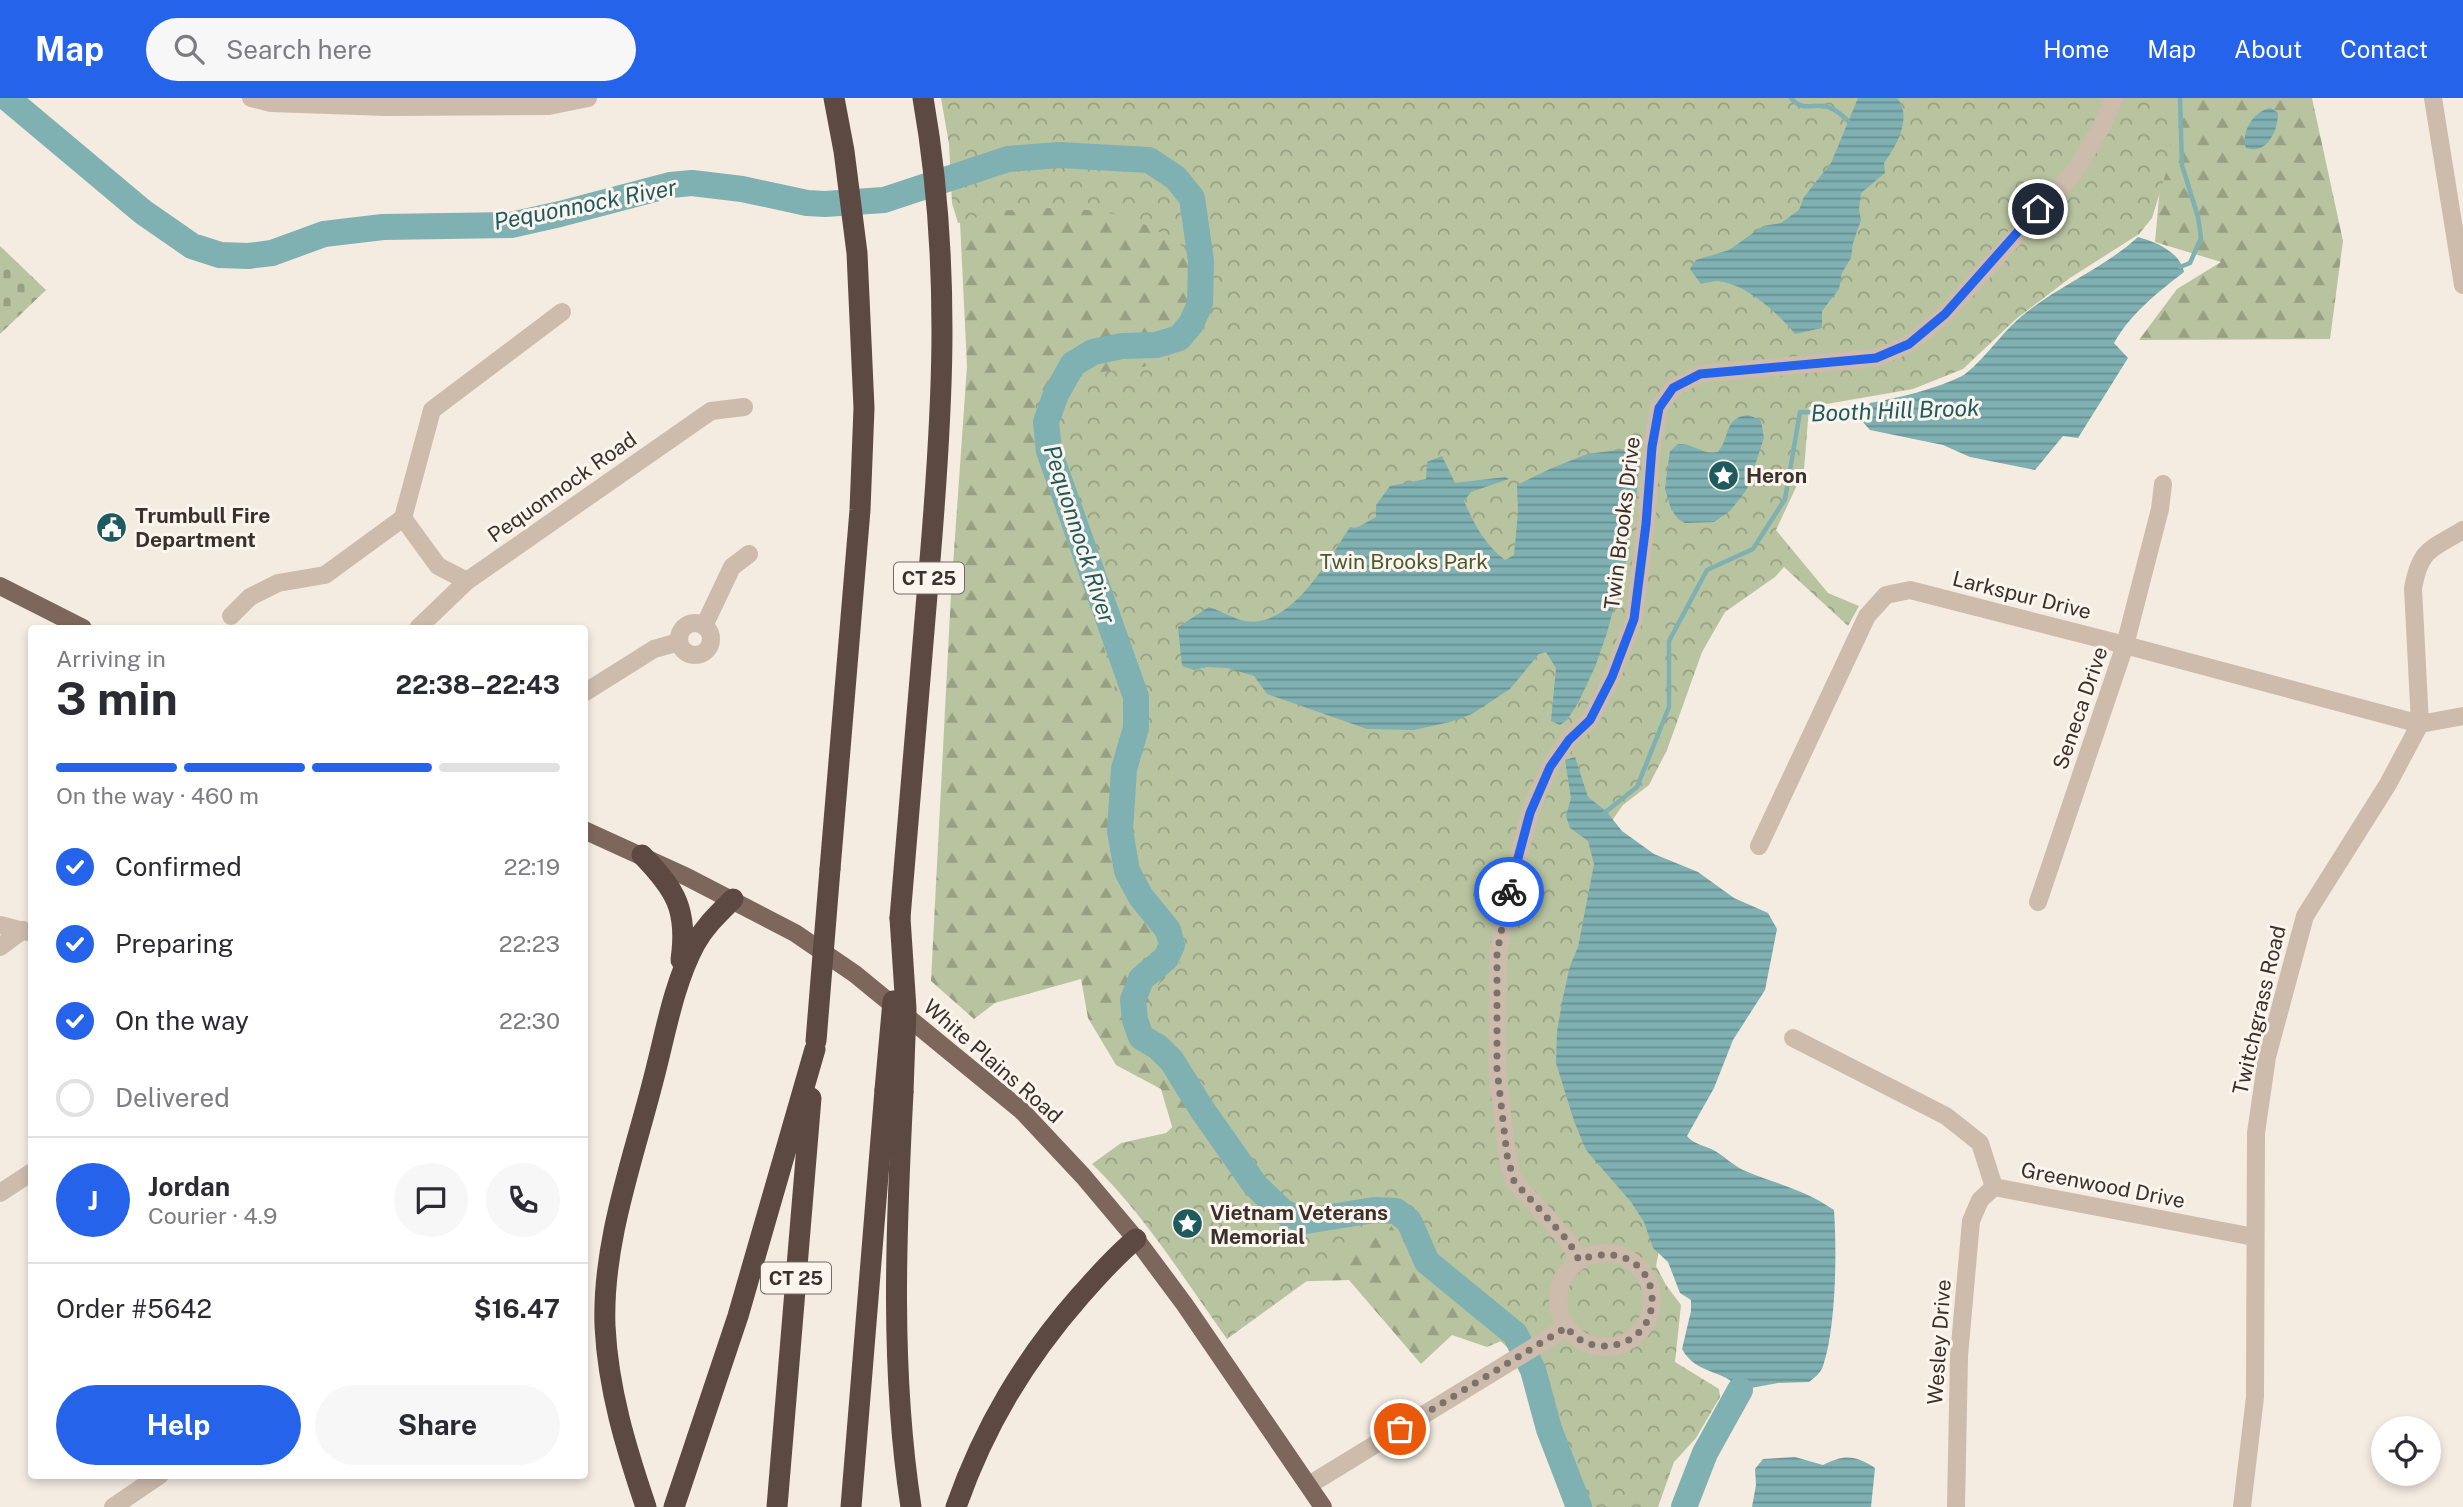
<!DOCTYPE html>
<meta charset="utf-8">
<style>
body{margin:0;font-family:"Public Sans",sans-serif;background:#f7f7f7;color:#2b2b33;height:100vh;display:flex;flex-direction:column;font-size:26px;white-space:nowrap}
*{box-sizing:border-box;margin:0}
p{font-size:23px;color:#7c7c81}
.icon{flex:none;width:38px;height:38px;fill:none;stroke:currentColor;stroke-width:2;stroke-linecap:round;stroke-linejoin:round}
.map{position:relative;flex:1;overflow:hidden}
.details{position:absolute;left:28px;top:527px;width:560px;height:854px;display:flex;flex-direction:column;background:#fff;border-radius:7px;box-shadow:0 4px 10px #0003}
.details>*{flex:none}
.fabs{position:absolute;left:2371px;top:1318px;display:grid;gap:14px}
.fabs a{display:grid;place-items:center;width:70px;height:70px;border-radius:50%;background:#fff;box-shadow:0 4px 10px #0003;font-size:35px}
.pin{position:absolute;display:grid;place-items:center;width:60px;height:60px;color:#fff;margin:-30px;border:4px solid #fff;border-radius:50%;box-shadow:0 2px 7px #0007}
.courier{position:absolute;display:grid;place-items:center;width:70px;height:70px;margin:-35px;border:5px solid #2563eb;border-radius:50%;background:#fff;color:#222;box-shadow:0 2px 9px #0007}
.overview em{font-style:normal;font-weight:700}
.overview div{display:flex;flex-direction:column-reverse}
.overview{display:flex;align-items:center;justify-content:space-between;height:119px;padding:0 28px}
h1{font-size:46px;font-weight:700;line-height:52px}
.bar{display:grid;grid-template-columns:repeat(4,1fr);gap:10px 7px;align-content:center;height:84px;padding:0 28px}
.bar i{height:9px;border-radius:5px;background:#e1e1e2}
.bar .current{background:#2563eb}
.bar p{grid-column:span 4}
.line{display:flex;align-items:center;gap:18px;padding:0 28px;border-top:2px solid #e1e1e2}
.line div{flex:1}
.round{display:grid;place-items:center;flex:none;width:74px;height:74px;border-radius:37px;background:#f7f7f7}
ol{padding:0 28px;list-style:none}
li{display:flex;align-items:center;gap:21px;height:77px}
li p{margin-inline-start:auto}
li .icon{padding:7px;border-radius:50%;background:#2563eb;color:#fff;stroke-width:4}
li:last-child{color:#7c7c81}
li i{width:38px;height:38px;border:4px solid #e1e1e2;border-radius:50%}
.cta{display:flex;gap:14px;margin-top:auto;padding:14px 28px}
.cta a{flex:1;height:80px;border-radius:42px;background:#2563eb;color:#fff;font-size:28px;font-weight:700;line-height:80px;text-align:center}
.cta a+a{background:#f7f7f7;color:#2b2b33}
header{display:flex;align-items:center;gap:42px;box-sizing:border-box;height:98px;padding:0 35px;background:#2563eb;color:#fff}
header strong{font-size:33px}
nav{display:flex;gap:38px;margin-inline-start:auto;font-size:24px}
.search{width:490px;height:63px;background:#f7f7f7;display:flex;align-items:center;gap:18px;box-sizing:border-box;padding:0 24px;border-radius:38px;color:#7c7c81;font-size:26px}
.map>svg:first-child{display:block}
.forest{fill:url(#forest-firs)}
.cemetery{fill:url(#cemetery-stones)}
.park{fill:url(#park-crowns)}
.water{fill:url(#water-rules)}
.lines{fill:none;stroke-linecap:round;stroke-linejoin:round}
.stream{stroke:#7fb0b2;stroke-width:4.5}
.river{stroke:#7fb0b2;stroke-width:26}
.minor{stroke:#cdbbac;stroke-width:18}
.major{stroke:#7d675c;stroke-width:18}
.highway{stroke:#5c4a42;stroke-width:21}
.highway-bridge{stroke:#5c4a42;stroke-width:21}
.done{stroke:#7c716b;stroke-width:7;stroke-dasharray:0 12.6}
.route{stroke:#2563eb;stroke-width:9}
.labels{text-anchor:middle;dominant-baseline:central;stroke-width:6;stroke-linejoin:round;paint-order:stroke}
.shield{fill:#fbf5ee;stroke:#756b66;stroke-width:2}
.shield-label{font-size:19px;font-weight:bold;fill:#3b302b}
.poi-label{font-size:21px;font-weight:bold;fill:#3b302b;stroke:#fbf5ee;text-anchor:start}
.street-label{font-size:21px;fill:#3b302b;stroke:#fbf5ee}
.park-label{font-size:21px;fill:#4a5a2e;stroke:#fbf5ee}
.water-label{font-size:23px;font-style:italic;fill:#1f5a5e;stroke:#fbf5ee}
</style>
<header>
<strong>Map</strong>
<div class="search"><svg class="icon" aria-label="search" viewBox="0 0 24 24"><circle cx="10" cy="10" r="6"/><path d="M15 15l6 6"/></svg>Search here</div>
<nav><a>Home</a><a>Map</a><a>About</a><a>Contact</a></nav>
</header>
<div class="map">
<svg width="2463" height="1409" viewBox="0 0 2463 1409">
<defs>
<pattern id="forest-firs" width="22" height="20" patternUnits="userSpaceOnUse" patternTransform="scale(1.75)"><rect width="22" height="20" fill="#b8c4a0"/><path d="M5 1l3.5 6h-7zM16 11l3.5 6h-7z" fill="#97a083"/></pattern>
<pattern id="cemetery-stones" width="16" height="16" patternUnits="userSpaceOnUse" patternTransform="scale(1.75)"><rect width="16" height="16" fill="#b8c4a0"/><path d="M2 7V4a2 2 0 0 1 4 0v3zM10 15v-3a2 2 0 0 1 4 0v3z" fill="#97a083"/></pattern>
<pattern id="park-crowns" width="20" height="18" patternUnits="userSpaceOnUse" patternTransform="scale(1.75)"><rect width="20" height="18" fill="#b8c4a0"/><path d="M2 6a3 3 0 1 1 6 0M12 15a3 3 0 1 1 6 0" fill="none" stroke="#97a083"/></pattern>
<pattern id="water-rules" width="6" height="5" patternUnits="userSpaceOnUse" patternTransform="scale(1.75)"><rect width="6" height="5" fill="#7fb0b2"/><path d="M0 2.5h6" fill="none" stroke="#699091"/></pattern>
</defs>
<rect width="100%" height="100%" fill="#f4ebe1"/>
<g class="forest">
<path d="M949,0L1671,194L1551,1222L1487,1249L1452,1237L1421,1266L1349,1182L1279,1184L1178,1049L1161,991L1116,967L1088,920L1081,881L995,905L974,921L931,883L951,496L967,268L959,103Z"/>
<path d="M2168,0H2312L2343,143L2330,241L2139,242L2177,191L2221,164L2155,144Z"/>
</g>
<path class="cemetery" d="M0,148L46,192L0,236Z"/>
<path class="park" d="M941,0H2171L2170,62L2152,120L2139,136L2070,180L2016,221L1963,271L1913,291L1809,309L1804,372L1776,432L1828,495L1859,508L1848,528L1784,469L1775,479L1725,514L1702,554L1667,652L1649,687L1623,707L1599,741L1661,1141L1656,1168L1666,1187L1681,1207L1675,1264L1719,1291L1720,1299L1696,1340L1674,1364L1658,1409H1591L1572,1364L1542,1310L1524,1264L1440,1190L1388,1124L1227,1241C1184,1181 1145,1117 1092,1066L1121,1045L1166,1035L1190,1012L1167,978L1143,920L1159,886L1181,864L1176,836V818L1159,790L1132,780L1123,751L1132,705L1128,643L1096,518L1060,426L1033,338L1036,303L1045,292L1070,278L1143,269L1168,260L1183,239L1192,180L1189,159L1180,146L1149,128L1114,116L1066,109L998,113L958,125L952,105L949,46Z"/>
<g class="water">
<path d="M1858,0H1897C1913,19 1896,49 1884,65L1885,75L1861,95L1859,111L1861,122L1853,145L1851,160L1842,175L1839,191L1822,213V230L1795,236C1778,215 1745,185 1717,183C1713,183 1706,185 1701,186L1690,171L1696,162L1729,152L1763,128L1781,125L1799,112L1804,99L1831,65Z"/>
<path d="M2271,10L2278,15C2278,33 2267,57 2246,50C2240,35 2254,12 2271,10Z"/>
<path d="M2138,139C2156,144 2180,154 2184,174C2157,195 2131,215 2114,245L2128,260L2078,340L2063,338L2035,372L1970,359L1943,347L1870,332L1861,322L1870,305C1902,299 1933,292 1962,278C1975,271 1999,240 2011,228C2048,191 2100,174 2138,139Z"/>
<path d="M1748,317L1761,322L1764,340L1747,391L1730,413L1714,424L1685,425L1678,421L1671,411L1665,391L1667,374L1670,353L1678,346C1694,345 1701,357 1718,354C1731,338 1723,320 1748,317Z"/>
<path d="M1627,351L1640,359L1636,403L1628,417L1626,428L1630,448L1607,535L1595,569L1578,605L1567,622L1560,627L1551,623L1556,570L1546,554L1539,556L1510,591L1472,616L1450,624L1414,632L1367,631L1267,596L1254,578L1227,570L1207,569L1194,572L1182,568L1178,529L1209,509C1221,513 1234,521 1245,523C1291,531 1329,461 1350,429L1356,430L1376,419V407L1390,388L1426,381L1427,364L1442,358L1455,385L1505,379L1509,381L1471,394L1464,403C1474,426 1485,447 1505,462L1514,457L1518,415L1517,387L1552,370L1587,356Z"/>
<path d="M1575,659L1588,699L1606,713L1622,733L1654,756L1698,774L1734,800L1768,815L1777,831L1765,892L1733,942L1714,990L1687,1038C1694,1047 1705,1047 1715,1053C1725,1059 1733,1067 1743,1072C1776,1086 1804,1091 1834,1112C1837,1153 1836,1231 1823,1268C1821,1275 1814,1280 1809,1284L1778,1285L1740,1292C1724,1270 1697,1278 1682,1251L1691,1213V1202L1680,1195L1668,1164L1653,1150L1644,1124L1631,1104L1586,1052L1574,1023L1556,965L1557,933L1563,899L1570,868L1578,849L1594,766L1588,743L1570,730L1566,718L1571,700L1565,662Z"/>
<path d="M1795,1359L1823,1367C1844,1356 1856,1357 1875,1370L1871,1409H1752L1756,1387L1755,1371L1763,1361Z"/>
</g>
<g class="lines">
<g class="stream">
<path d="M1791,0C1803,15 1815,4 1828,9C1837,12 1844,19 1851,26"/>
<path d="M2180,0L2182,67L2198,119L2201,140L2190,165L2180,169"/>
<path d="M1603,716L1637,689L1669,609V543L1707,472L1753,451L1785,401L1800,314L1870,315"/>
</g>
<g class="river">
<path d="M7,0L143,114L192,148L220,157L248,158L272,155L324,136L383,129L511,127L560,116L670,87L692,85L742,91L807,105L825,106L884,102L1008,61L1059,57L1149,62L1176,80L1192,100L1201,163L1200,206L1191,226L1179,240L1156,247L1122,248L1093,254L1073,266L1056,296L1046,324L1049,353L1136,599V630L1124,671L1120,733L1127,773L1141,799L1168,832L1172,847L1166,860L1141,881L1133,902L1135,922L1141,939L1158,949L1172,963L1201,1010L1255,1087L1283,1114L1306,1123L1374,1112L1396,1113L1409,1123L1427,1164L1515,1236L1533,1272L1549,1331L1579,1409"/>
<path d="M1684,1409L1705,1355L1740,1292"/>
</g>
<g class="minor">
<path d="M251,0L271,5L387,9L549,8L588,0"/>
<path d="M2433,0L2463,187"/>
<path d="M403,420L432,312L562,214"/>
<path d="M231,518L250,499L278,485L325,477L403,420L438,468L467,483"/>
<circle cx="695" cy="541" r="16"/>
<path d="M704,528L732,469L749,456"/>
<path d="M418,530L467,483L711,313L744,309"/>
<path d="M584,595L654,551L679,544"/>
<path d="M1759,748L1867,518L1886,497L1910,492L2125,547L2420,626L2413,490C2421,449 2431,452 2463,432"/>
<path d="M2038,804L2125,547L2160,411L2163,386"/>
<path d="M0,827L32,835"/>
<path d="M0,849L23,832"/>
<path d="M1793,940L1946,1018L1980,1045L1994,1089"/>
<path d="M1994,1089L2254,1139"/>
<path d="M0,1095L32,1074"/>
<circle cx="1605" cy="1202" r="47"/>
<path d="M1579,1162L1569,1144L1514,1083L1507,1057L1497,971L1498,854L1514,776L1530,715L1540,690L1550,669L1568,642L1590,622L1612,579L1634,521L1646,426L1652,349L1659,310L1673,290L1700,276L1876,260L1909,246L1945,216L2075,73L2102,28L2114,0"/>
<path d="M1309,1387L1567,1229"/>
<path d="M113,1409L160,1377"/>
<path d="M1956,1409L1959,1258L1971,1123L1980,1102L1994,1089"/>
<path d="M2242,1409L2255,1299L2256,1035L2267,959L2305,818L2388,686L2420,626L2463,618"/>
</g>
<g class="major">
<path d="M0,488L83,530"/>
<path d="M584,732L687,779L795,835L855,876L1022,1013L1083,1078L1136,1141L1185,1207L1323,1409"/>
</g>
<g class="highway">
<path d="M642,757C676,792 688,812 681,862"/>
<path d="M830,771L860,412L864,310L857,155L844,53L834,0"/>
<path d="M900,820C909,712 918,605 927,497C942,327 953,170 923,0"/>
<path d="M903,994C896,1132 890,1273 911,1409"/>
<path d="M646,1409C626,1350 608,1291 605,1228C602,1145 633,1062 653,983C665,938 673,887 695,846C705,828 719,815 733,801"/>
<path d="M674,1409L738,1218L815,951"/>
<path d="M777,1409L811,1000"/>
<path d="M851,1409L885,992"/>
<path d="M956,1409C984,1329 1024,1262 1080,1198C1098,1178 1115,1158 1136,1141"/>
</g>
<g class="highway-bridge">
<path d="M900,820L906,911L903,994"/>
<path d="M816,943L830,771"/>
<path d="M885,992L893,903"/>
</g>
</g>
<g class="lines">
<path class="done" d="M1400,1331L1567,1229C1574,1241 1589,1248 1603,1248C1677,1248 1666,1131 1579,1162L1569,1144L1514,1083L1507,1057L1497,971V855L1509,794"/>
<path class="route" d="M1509,794L1530,715L1550,669L1569,642L1590,622L1612,579L1634,521L1646,426L1652,349L1659,310L1673,290L1700,276L1876,260L1909,246L1945,216L2038,111"/>
</g>
<defs>
<symbol id="sight-disc" viewBox="-11 -11 22 22"><circle r="9.5" fill="#1f5a5e" stroke="#fbf5ee"/><path d="M0-6L1.8-2.2L6-1.7L2.9 1.2L3.7 5.4L0 3.3L-3.7 5.4L-2.9 1.2L-6-1.7L-1.8-2.2Z" fill="#fff"/></symbol>
<symbol id="civic-disc" viewBox="-11 -11 22 22"><circle r="9.5" fill="#1f5a5e" stroke="#fbf5ee"/><path d="M-.6-6.5H3V-4.5H.6V-3L4-1V1h2V6H-6V1h2V-1L-.6-3ZM-1.2 2.5V6h2.4V2.5Z" fill="#fff"/></symbol>
</defs>
<g fill-rule="evenodd">
<use href="#sight-disc" x="1706" y="360" width="35" height="35"/>
<use href="#civic-disc" x="94" y="412" width="35" height="35"/>
<use href="#sight-disc" x="1170" y="1108" width="35" height="35"/>
</g>
<g class="labels">
<g class="shield">
<rect x="894" y="464.5" width="70" height="31" rx="5"/>
<rect x="761" y="1164.5" width="70" height="31" rx="5"/>
</g>
<g class="shield-label">
<text x="929" y="480">CT 25</text>
<text x="796" y="1180">CT 25</text>
</g>
<g class="poi-label">
<text x="1746" y="377">Heron</text>
<text x="135" y="417">Trumbull Fire<tspan x="135" dy="24">Department</tspan></text>
<text x="1210" y="1114">Vietnam Veterans<tspan x="1210" dy="24">Memorial</tspan></text>
</g>
<g class="street-label">
<text transform="translate(562 389) rotate(-35)">Pequonnock Road</text>
<text transform="translate(1622 425) rotate(-83)">Twin Brooks Drive</text>
<text transform="translate(2022 497) rotate(14)">Larkspur Drive</text>
<text transform="translate(2080 610) rotate(-71)">Seneca Drive</text>
<text transform="translate(2259 912) rotate(-77)">Twitchgrass Road</text>
<text transform="translate(993 963) rotate(41)">White Plains Road</text>
<text transform="translate(2103 1087) rotate(11)">Greenwood Drive</text>
<text transform="translate(1939 1244) rotate(-86)">Wesley Drive</text>
</g>
<g class="park-label">
<text x="1404" y="463">Twin Brooks Park</text>
</g>
<g class="water-label">
<text transform="translate(585 106) rotate(-11)">Pequonnock River</text>
<text transform="translate(1895 312) rotate(-2)">Booth Hill Brook</text>
<text transform="translate(1080 436) rotate(72)">Pequonnock River</text>
</g>
</g>
</svg>
<div class="fabs">
<a><svg class="icon" aria-label="locate" viewBox="0 0 24 24"><circle cx="12" cy="12" r="6"/><path d="M12 2v4M12 18v4M2 12h4M18 12h4"/></svg></a>
</div>
<div class="pin" style="left:1400px;top:1331px;background:#ea580c"><svg class="icon" aria-label="bag" viewBox="0 0 24 24"><path d="M5 8h14l-1 12H6zM9 8a3 3 0 0 1 6 0"/></svg></div>
<div class="pin" style="left:2038px;top:111px;background:#1f2937"><svg class="icon" aria-label="home" viewBox="0 0 24 24"><path d="M3 11l9-7 9 7M6 9v11h12V9"/></svg></div>
<div class="courier" style="left:1509px;top:794px"><svg class="icon" aria-label="bike" viewBox="0 0 24 24"><circle cx="6" cy="16" r="4"/><circle cx="18" cy="16" r="4"/><path d="M6 16l4-8h5l3 8M10 8l3 8H6M13 5h3"/></svg></div>
<section class="details">
<div class="overview"><div><h1>3 min</h1><p>Arriving in</p></div><em>22:38–22:43</em></div>
<div class="bar"><i class="current"></i><i class="current"></i><i class="current"></i><i></i><p>On the way · 460 m</p></div>
<ol>
<li><svg class="icon" aria-label="check" viewBox="0 0 24 24"><path d="M5 12l5 5 9-10"/></svg>Confirmed<p>22:19</p></li>
<li><svg class="icon" aria-label="check" viewBox="0 0 24 24"><path d="M5 12l5 5 9-10"/></svg>Preparing<p>22:23</p></li>
<li><svg class="icon" aria-label="check" viewBox="0 0 24 24"><path d="M5 12l5 5 9-10"/></svg>On the way<p>22:30</p></li>
<li><i></i>Delivered</li>
</ol>
<div class="line" style="height:126px"><b class="round" style="background:#2563eb;color:#fff">J</b><div><b>Jordan</b><p>Courier · 4.9</p></div><a class="round"><svg class="icon" aria-label="chat" viewBox="0 0 24 24"><path d="M4 5h16v11H9l-5 4z"/></svg></a><a class="round"><svg class="icon" aria-label="phone" viewBox="0 0 24 24"><path d="M5 4h4l2 5-3 2q2 4 5 5l2-3 5 2v4C11 20 4 13 5 4z"/></svg></a></div>
<div class="line" style="height:91px"><div>Order #5642</div><b>$16.47</b></div>
<div class="cta"><a>Help</a><a>Share</a></div>
</section>
</div>
